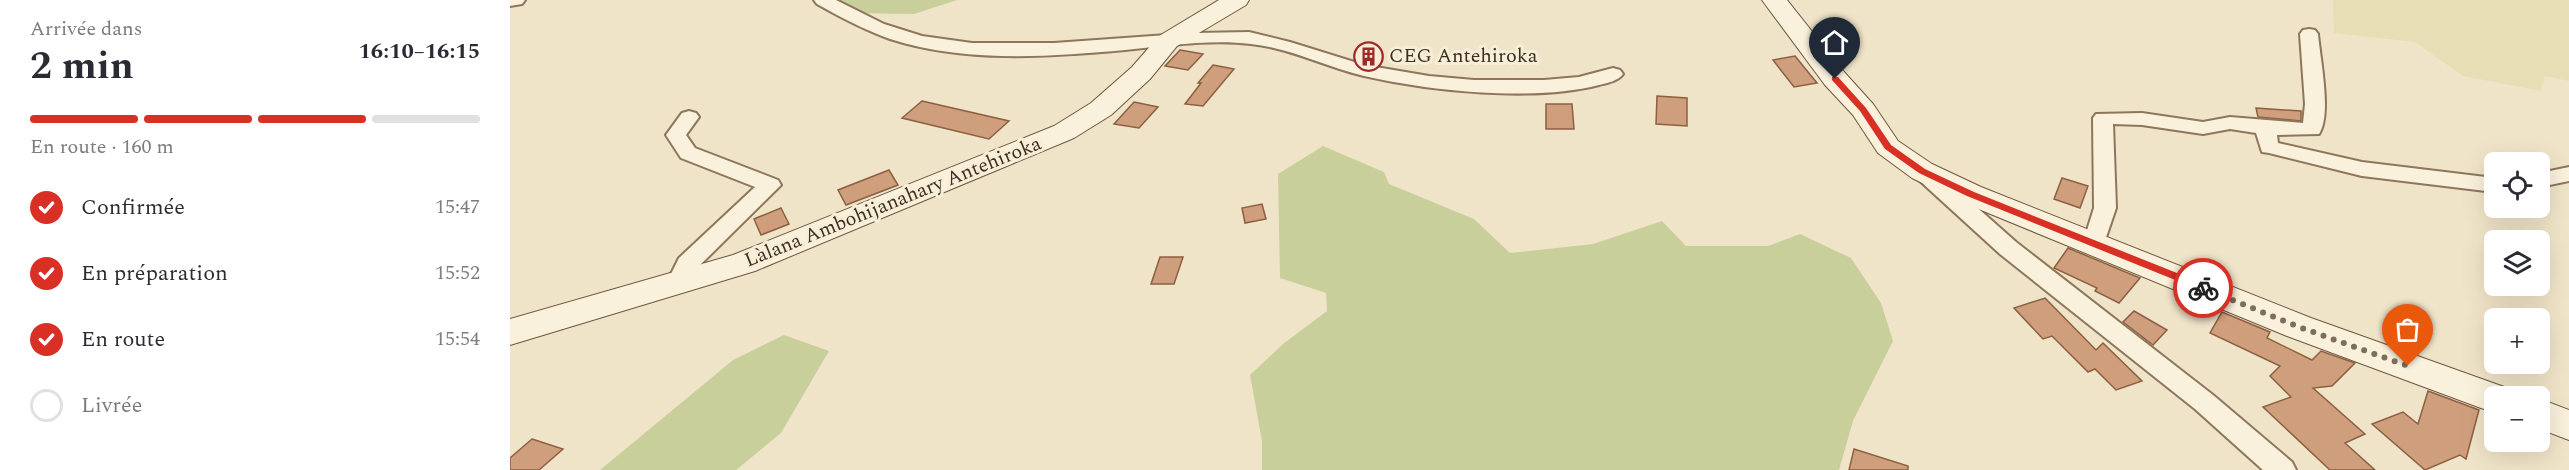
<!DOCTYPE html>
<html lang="fr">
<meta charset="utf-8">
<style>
body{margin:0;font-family:Spectral,serif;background:#f2f2f3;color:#2b2b33;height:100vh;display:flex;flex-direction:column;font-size:22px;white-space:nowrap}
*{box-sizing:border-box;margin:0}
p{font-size:20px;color:#7c7c81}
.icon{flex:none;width:33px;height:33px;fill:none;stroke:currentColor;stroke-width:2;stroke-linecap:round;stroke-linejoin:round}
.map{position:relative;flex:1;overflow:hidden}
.sheet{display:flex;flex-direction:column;background:#fff;width:510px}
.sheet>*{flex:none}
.buttons{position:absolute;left:1974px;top:152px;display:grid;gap:12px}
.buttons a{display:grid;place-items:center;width:66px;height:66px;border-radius:9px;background:#fff;box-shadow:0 6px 24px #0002;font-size:30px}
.pin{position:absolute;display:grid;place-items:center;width:51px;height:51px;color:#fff;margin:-62px -26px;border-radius:50% 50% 50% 0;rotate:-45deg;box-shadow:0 0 6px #0007}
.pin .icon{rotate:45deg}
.courier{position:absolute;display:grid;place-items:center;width:60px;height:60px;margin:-30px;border:4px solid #d93025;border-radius:50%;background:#fff;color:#222;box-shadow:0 2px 8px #0007}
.summary em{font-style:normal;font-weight:700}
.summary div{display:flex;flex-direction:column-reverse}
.summary{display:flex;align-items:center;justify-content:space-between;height:102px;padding:0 30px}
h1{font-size:39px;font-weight:700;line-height:45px}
.bar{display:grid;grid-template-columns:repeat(4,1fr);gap:9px 6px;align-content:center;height:72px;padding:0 30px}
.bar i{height:8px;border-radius:4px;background:#e1e1e2}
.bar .active{background:#d93025}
.bar p{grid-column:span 4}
ol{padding:0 30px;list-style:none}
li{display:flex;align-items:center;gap:18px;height:66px}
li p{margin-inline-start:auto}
li .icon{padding:6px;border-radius:50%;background:#d93025;color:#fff;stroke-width:4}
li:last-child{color:#7c7c81}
li i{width:33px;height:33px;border:3px solid #e1e1e2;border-radius:50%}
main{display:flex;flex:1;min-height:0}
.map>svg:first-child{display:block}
.farmland{fill:#e6deb5}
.green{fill:#c9cf9b}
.building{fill:#cf9f7d;stroke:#8d5f41;stroke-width:1.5}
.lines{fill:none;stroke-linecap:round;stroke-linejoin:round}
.street-casing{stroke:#8d765c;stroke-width:4}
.secondary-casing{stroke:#6f573f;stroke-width:2}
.street{fill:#faf1dc;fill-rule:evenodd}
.secondary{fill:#faf1dc;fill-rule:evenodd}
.route{fill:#d93025}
.done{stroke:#7c6e5b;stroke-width:6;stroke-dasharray:0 10.8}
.labels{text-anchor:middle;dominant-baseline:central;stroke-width:6;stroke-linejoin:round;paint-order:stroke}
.poi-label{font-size:20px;fill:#3d2e20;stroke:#f7eed8;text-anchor:start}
.street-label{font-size:20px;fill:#3d2e20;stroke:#f7eed8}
</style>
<main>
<section class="sheet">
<div class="summary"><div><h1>2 min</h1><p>Arrivée dans</p></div><em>16:10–16:15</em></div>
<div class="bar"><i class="active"></i><i class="active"></i><i class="active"></i><i></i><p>En route · 160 m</p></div>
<ol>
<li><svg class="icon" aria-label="check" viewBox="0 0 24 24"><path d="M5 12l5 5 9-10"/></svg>Confirmée<p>15:47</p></li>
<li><svg class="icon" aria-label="check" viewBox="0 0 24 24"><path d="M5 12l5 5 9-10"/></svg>En préparation<p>15:52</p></li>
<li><svg class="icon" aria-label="check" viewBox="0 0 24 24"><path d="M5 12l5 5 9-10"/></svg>En route<p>15:54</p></li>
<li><i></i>Livrée</li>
</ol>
</section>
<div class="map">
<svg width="2059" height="470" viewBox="0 0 2059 470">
<rect width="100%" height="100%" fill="#f0e4c8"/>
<path class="farmland" d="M1823,0H2059V81L2035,76L2031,91L1953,76L1905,42L1824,33Z"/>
<g class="green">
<path d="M313,0H447L404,14L337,13Z"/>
<path d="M813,146L874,172L879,184L964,219L1000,253L1083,244L1152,221L1176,246H1258L1290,234L1341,258L1371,303L1383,341L1343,421L1329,470H752V441L740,375L773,344L817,311L816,293L770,278L768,174Z"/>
<path d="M274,335L319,351L271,433L226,470H90L223,360Z"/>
</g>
<g class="building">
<path d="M670,50L693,54L678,70L655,66Z"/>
<path d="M1285,56L1307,83L1284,87L1263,60Z"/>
<path d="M703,65L724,69L693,106L675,104L691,83H688Z"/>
<path d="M1147,96L1177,98V126L1146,124Z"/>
<path d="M412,101L499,121L479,139L392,118Z"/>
<path d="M624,102L648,107L629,128L604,124Z"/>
<path d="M1036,104H1062L1064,129H1036Z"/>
<path d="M1746,108L1791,111V121L1748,117Z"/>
<path d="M379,170L388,185L336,205L328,190Z"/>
<path d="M1552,178L1578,186L1570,208L1544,199Z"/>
<path d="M752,204L756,219L735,223L732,208Z"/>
<path d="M271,208L279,224L251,235L244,219Z"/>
<path d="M1558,248L1630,278L1609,303L1585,291L1587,288L1544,268Z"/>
<path d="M650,257H673L664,284H641Z"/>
<path d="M1535,298L1586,350L1593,343L1632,381L1606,390L1585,369L1578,372L1542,336L1533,339L1504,308Z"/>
<path d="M1624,311L1657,330L1643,345L1613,322Z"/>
<path d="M1712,312L1760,332L1757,338L1802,360L1811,351L1845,363L1822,386L1803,388L1855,434L1835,443L1865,470H1820L1753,407L1781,397L1760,376L1770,366L1700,333Z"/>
<path d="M1918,391L1969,410L1956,459L1950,455L1915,470L1862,424L1893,412L1908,424Z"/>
<path d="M22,439L53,449L29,470H0V458Z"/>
<path d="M1344,449L1398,466V470H1339Z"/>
</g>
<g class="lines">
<defs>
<g id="street">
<path d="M0,0H15L12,4L0,6Z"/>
<path d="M304,0H326L374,24L412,36L462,43H544L685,33L739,32L780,42L854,65L919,76L964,80H1034L1069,77L1103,68L1110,70L1113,74C1108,81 1097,83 1089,85C1023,102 920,91 854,76C816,67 780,48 741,44C700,39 656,46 615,50C538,57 455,63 380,39C355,30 330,17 307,4Z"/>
<path d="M1799,29L1805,30L1808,34C1810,58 1822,115 1809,134L1767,135L1768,143L1852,162L1984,178V192L1852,176L1759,153L1752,152L1746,133L1720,129L1693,134L1632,125L1603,124L1606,208L1592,249L1584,251L1576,249L1573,243L1584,208L1583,118L1586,114L1632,113L1693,122L1720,117L1793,123L1795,104L1790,34L1793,30Z"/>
<path d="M179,111L186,113L189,117L176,135L185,148L268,180L271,185L187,268L177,288L169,290L161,288L157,282L169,258L245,187L171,158L156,135L172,113Z"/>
<path d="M2059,167V181L2030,187V173Z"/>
<path d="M1418,169L1426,171L1506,242L1703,395L1782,462L1786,470H1753L1685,409L1490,254L1410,181L1407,176L1410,171Z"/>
</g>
<g id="secondary">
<path d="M709,0H739L736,5L667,46L640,79L601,115L564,138L245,271L0,345V319L223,255L544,126L581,103L622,67L649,36Z"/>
<path d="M1252,0H1277L1335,73L1363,104L1388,141L1422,164L1471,187L1801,318L1997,388L2001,396H1984V412L1971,408L1777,336L1449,201L1402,178L1368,153L1343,115L1315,85Z"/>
<path d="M2030,399L2059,410V440L2030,429Z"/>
</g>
</defs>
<use href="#street" class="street-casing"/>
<use href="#secondary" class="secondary-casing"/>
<use href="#street" class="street"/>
<use href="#secondary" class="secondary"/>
</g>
<path class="route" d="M1322,77H1328L1356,108L1381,145L1415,169L1464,192L1697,285L1698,288L1697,290H1690L1457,196L1409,173L1375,149L1350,111L1322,80Z"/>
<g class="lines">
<path class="done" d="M1693,288L1789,327L1898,366"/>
</g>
<defs>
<symbol id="building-ring" viewBox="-11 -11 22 22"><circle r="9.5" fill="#f7eed8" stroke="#9e2a2b" stroke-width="1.5"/><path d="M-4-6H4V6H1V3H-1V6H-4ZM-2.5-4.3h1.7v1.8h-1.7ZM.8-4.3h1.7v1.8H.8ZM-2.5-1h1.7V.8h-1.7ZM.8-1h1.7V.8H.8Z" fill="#9e2a2b"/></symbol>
</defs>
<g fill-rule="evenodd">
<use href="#building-ring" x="842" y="40" width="33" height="33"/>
</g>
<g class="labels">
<g class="poi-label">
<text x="879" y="56">CEG Antehiroka</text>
</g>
<g class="street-label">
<text transform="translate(383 202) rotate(-22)">Làlana Ambohijanahary Antehiroka</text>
</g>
</g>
</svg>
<div class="buttons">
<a><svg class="icon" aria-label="locate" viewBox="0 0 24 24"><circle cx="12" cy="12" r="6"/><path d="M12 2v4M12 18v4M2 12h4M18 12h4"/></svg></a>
<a><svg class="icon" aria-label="layers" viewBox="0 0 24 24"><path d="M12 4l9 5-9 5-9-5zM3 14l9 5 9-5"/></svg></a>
<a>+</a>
<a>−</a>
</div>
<div class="pin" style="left:1898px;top:366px;background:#ea580c"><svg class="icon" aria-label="bag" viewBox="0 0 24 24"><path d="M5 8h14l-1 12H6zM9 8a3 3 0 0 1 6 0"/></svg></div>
<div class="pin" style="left:1325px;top:79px;background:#1f2937"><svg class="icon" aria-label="home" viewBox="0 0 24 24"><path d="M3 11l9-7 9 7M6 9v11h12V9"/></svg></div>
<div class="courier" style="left:1693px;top:288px"><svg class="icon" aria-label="bike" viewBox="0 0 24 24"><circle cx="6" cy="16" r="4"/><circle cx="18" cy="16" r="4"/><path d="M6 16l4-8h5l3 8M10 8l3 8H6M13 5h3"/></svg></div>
</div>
</main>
